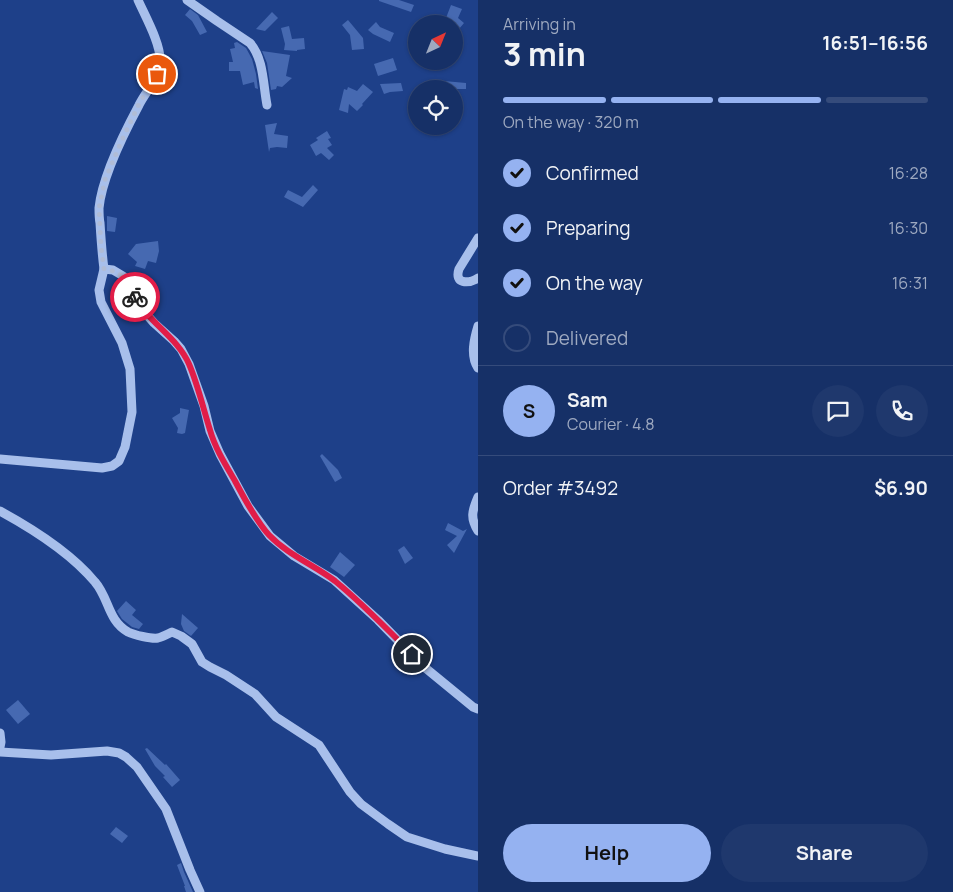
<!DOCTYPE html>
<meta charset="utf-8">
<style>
body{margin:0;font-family:Manrope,sans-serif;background:#1f386d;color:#f1f3f6;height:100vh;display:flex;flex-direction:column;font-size:19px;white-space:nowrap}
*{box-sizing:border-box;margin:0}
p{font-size:16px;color:#9ea9c0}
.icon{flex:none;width:28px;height:28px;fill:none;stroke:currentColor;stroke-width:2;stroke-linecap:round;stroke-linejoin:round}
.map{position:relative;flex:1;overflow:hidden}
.drawer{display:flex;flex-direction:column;background:#163067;width:475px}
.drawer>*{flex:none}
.needle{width:32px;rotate:43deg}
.controls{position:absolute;left:408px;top:15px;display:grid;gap:10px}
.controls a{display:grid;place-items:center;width:55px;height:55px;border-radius:50%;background:#163067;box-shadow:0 1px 4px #0004,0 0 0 1px #354b7b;font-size:25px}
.pin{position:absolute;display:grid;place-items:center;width:42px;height:42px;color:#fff;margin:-21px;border:2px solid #fff;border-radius:50%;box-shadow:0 1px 5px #0007}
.courier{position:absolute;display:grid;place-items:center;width:50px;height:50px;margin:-25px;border:4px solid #e11d48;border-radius:50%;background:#fff;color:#222;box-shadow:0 1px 6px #0007}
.summary em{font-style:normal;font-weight:700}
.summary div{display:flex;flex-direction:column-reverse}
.summary{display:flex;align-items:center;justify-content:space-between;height:85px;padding:0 25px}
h1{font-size:32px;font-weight:700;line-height:38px}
.bar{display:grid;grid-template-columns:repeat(4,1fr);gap:8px 5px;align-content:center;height:60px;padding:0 25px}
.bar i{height:6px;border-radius:4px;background:#354b7b}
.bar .on{background:#95b2f1}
.bar p{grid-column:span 4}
.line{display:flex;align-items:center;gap:12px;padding:0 25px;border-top:1px solid #354b7b}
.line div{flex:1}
.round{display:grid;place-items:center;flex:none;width:52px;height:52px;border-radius:26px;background:#1f386d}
ol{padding:0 25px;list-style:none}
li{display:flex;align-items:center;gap:15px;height:55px}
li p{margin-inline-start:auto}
li .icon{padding:5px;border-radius:50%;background:#95b2f1;color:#111;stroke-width:4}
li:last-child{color:#9ea9c0}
li i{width:28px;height:28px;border:2px solid #354b7b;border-radius:50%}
.cta{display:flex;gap:10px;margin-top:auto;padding:10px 25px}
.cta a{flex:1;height:58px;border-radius:30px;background:#95b2f1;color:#111;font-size:20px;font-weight:700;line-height:58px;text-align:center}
.cta a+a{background:#1f386d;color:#f1f3f6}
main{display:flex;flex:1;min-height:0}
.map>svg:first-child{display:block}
.building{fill:#4669b1}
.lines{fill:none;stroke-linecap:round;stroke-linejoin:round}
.minor{stroke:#a8bfeb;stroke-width:9}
.done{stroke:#b0bcd6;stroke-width:5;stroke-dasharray:0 9}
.route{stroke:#e11d48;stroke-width:6}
</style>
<main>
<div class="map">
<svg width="478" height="892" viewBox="0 0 478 892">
<rect width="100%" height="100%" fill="#1e4089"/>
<g class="building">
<path d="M379,0H399L414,5L411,12L379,1Z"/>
<path d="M451,5L462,9L458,18L464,23L454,35V22L446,18Z"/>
<path d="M190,9L198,15L207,32L200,35L192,21L185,15Z"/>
<path d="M272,12L278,18L265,31L256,29Z"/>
<path d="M348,20L363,38L364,49L352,50L350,35L342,25Z"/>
<path d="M376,22L380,27L394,33L390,42L373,34L368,30Z"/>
<path d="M289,26L292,39L304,38L305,49L297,50V51L284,50L285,44L281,28Z"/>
<path d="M237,42L246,48L252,59L256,74L258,89L255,88L254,82L243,85L240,71H229V62H233L230,49L235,48L234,43Z"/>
<path d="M262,51L290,55L286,76L292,78L282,87L277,86L276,89L271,90L267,63Z"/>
<path d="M393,58L397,70L378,76L374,64Z"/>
<path d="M444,81L466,83V89H443Z"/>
<path d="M401,83L403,91L390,92L384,94L380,84Z"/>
<path d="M363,84L373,92L362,104L363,105L357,111L349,104L348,113L339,110L344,89L347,90L348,87L357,91Z"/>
<path d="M277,123L274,134L288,136L287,148L277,147L270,148L269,152L265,125Z"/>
<path d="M327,131L331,138L328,139L332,145L327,148L334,155L329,160L321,153L316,156L310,145L318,140L316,138Z"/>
<path d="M313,185L318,190L303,207L284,197L288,190L302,197Z"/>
<path d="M107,216L117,218L115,232L107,231Z"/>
<path d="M158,241L159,251L156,263L148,261L145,269L135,266L137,262L128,254L136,244Z"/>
<path d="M180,408L189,410L185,433L182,434L177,433L178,428L172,418L180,413Z"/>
<path d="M322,454L338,470L342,478L335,482L320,456Z"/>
<path d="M448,523L463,531L467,529L454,553L447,545L457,536L445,530Z"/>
<path d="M404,546L413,558L405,564L398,550Z"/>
<path d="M340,552L355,565L344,577L330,567Z"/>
<path d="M126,601L136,610L132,615L143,624L139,629L132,627L122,619L117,611Z"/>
<path d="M182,614L198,628L191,636L184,631L181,624Z"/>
<path d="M18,700L30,714L18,724L6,710Z"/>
<path d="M147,748L165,765L166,764L180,780L172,787L163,777L165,776L155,766L145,749Z"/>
<path d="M116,827L128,836L122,843L110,834Z"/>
<path d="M181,863L184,872L193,892H186L184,886H185L177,865Z"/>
</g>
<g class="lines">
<g class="minor">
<path d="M187,0L217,21L250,43C264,59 263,85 267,105"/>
<path d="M478,238L459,269C454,284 468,284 478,278"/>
<path d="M104,269C102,254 101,239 100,223C99,218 99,213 99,208C102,176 124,133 139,105C146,91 160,77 160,61C161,44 145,16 138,0"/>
<path d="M478,326C474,339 470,356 478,368"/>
<path d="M0,459L102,468L112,466L119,461L125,447L132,412L130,369L122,343L101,302L99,290L104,269L113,270L123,276L126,280L140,307L154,323L174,341L181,349L189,364L204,406L210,431L220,454L248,506L270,536L294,556L334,580L378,620L423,666L473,707L478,709"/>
<path d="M478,497C472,511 470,518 478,531"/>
<path d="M0,511C33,529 71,553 95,582C109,598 108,621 128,632C134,635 151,639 158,638C162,637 168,634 172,632L181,636L192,644L202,662L210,667L226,675L255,694L276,717L319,745L350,792L361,804L388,824L407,837L445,849L478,856"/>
<path d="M0,733L1,742L0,747"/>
<path d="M0,752L51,755L107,751L119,753L126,757L137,767L166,809L190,870L200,892"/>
</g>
</g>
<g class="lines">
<path class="done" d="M135,297C127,281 123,271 104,269L101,246L99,208L105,180L121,142L139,104L157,74"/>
<path class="route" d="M135,297C149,323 177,337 189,364C198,385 203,408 210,430C215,448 225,464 235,481C244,498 256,521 269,535C288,555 314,565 335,581C362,603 387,629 412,654"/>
</g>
</svg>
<div class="controls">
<a><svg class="needle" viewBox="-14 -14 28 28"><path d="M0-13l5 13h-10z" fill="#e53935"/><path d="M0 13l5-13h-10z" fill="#9ea9c0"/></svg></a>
<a><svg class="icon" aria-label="locate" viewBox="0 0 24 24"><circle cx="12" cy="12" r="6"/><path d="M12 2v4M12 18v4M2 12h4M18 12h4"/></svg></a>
</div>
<div class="pin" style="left:157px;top:74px;background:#ea580c"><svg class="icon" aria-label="bag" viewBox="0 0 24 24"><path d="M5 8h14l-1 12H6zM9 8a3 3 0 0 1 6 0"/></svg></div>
<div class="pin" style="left:412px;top:654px;background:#1f2937"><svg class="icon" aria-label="home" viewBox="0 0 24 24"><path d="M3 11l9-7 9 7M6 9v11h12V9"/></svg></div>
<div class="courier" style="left:135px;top:297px"><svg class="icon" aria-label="bike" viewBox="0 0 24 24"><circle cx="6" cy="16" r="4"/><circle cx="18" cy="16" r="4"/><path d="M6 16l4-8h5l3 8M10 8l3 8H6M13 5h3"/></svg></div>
</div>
<section class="drawer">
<div class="summary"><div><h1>3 min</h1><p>Arriving in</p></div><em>16:51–16:56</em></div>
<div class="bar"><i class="on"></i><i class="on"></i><i class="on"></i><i></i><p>On the way · 320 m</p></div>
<ol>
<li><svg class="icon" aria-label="check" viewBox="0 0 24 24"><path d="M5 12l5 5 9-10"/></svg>Confirmed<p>16:28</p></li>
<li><svg class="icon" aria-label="check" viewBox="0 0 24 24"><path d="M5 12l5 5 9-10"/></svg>Preparing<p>16:30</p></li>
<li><svg class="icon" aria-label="check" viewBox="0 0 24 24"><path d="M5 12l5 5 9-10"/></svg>On the way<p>16:31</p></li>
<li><i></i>Delivered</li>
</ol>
<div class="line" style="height:90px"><b class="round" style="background:#95b2f1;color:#111">S</b><div><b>Sam</b><p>Courier · 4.8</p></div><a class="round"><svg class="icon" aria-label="chat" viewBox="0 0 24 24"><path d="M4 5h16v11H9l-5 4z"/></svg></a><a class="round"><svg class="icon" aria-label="phone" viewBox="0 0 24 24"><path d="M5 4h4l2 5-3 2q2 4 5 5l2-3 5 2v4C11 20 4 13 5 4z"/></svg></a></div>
<div class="line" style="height:65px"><div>Order #3492</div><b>$6.90</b></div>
<div class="cta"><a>Help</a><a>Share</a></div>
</section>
</main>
